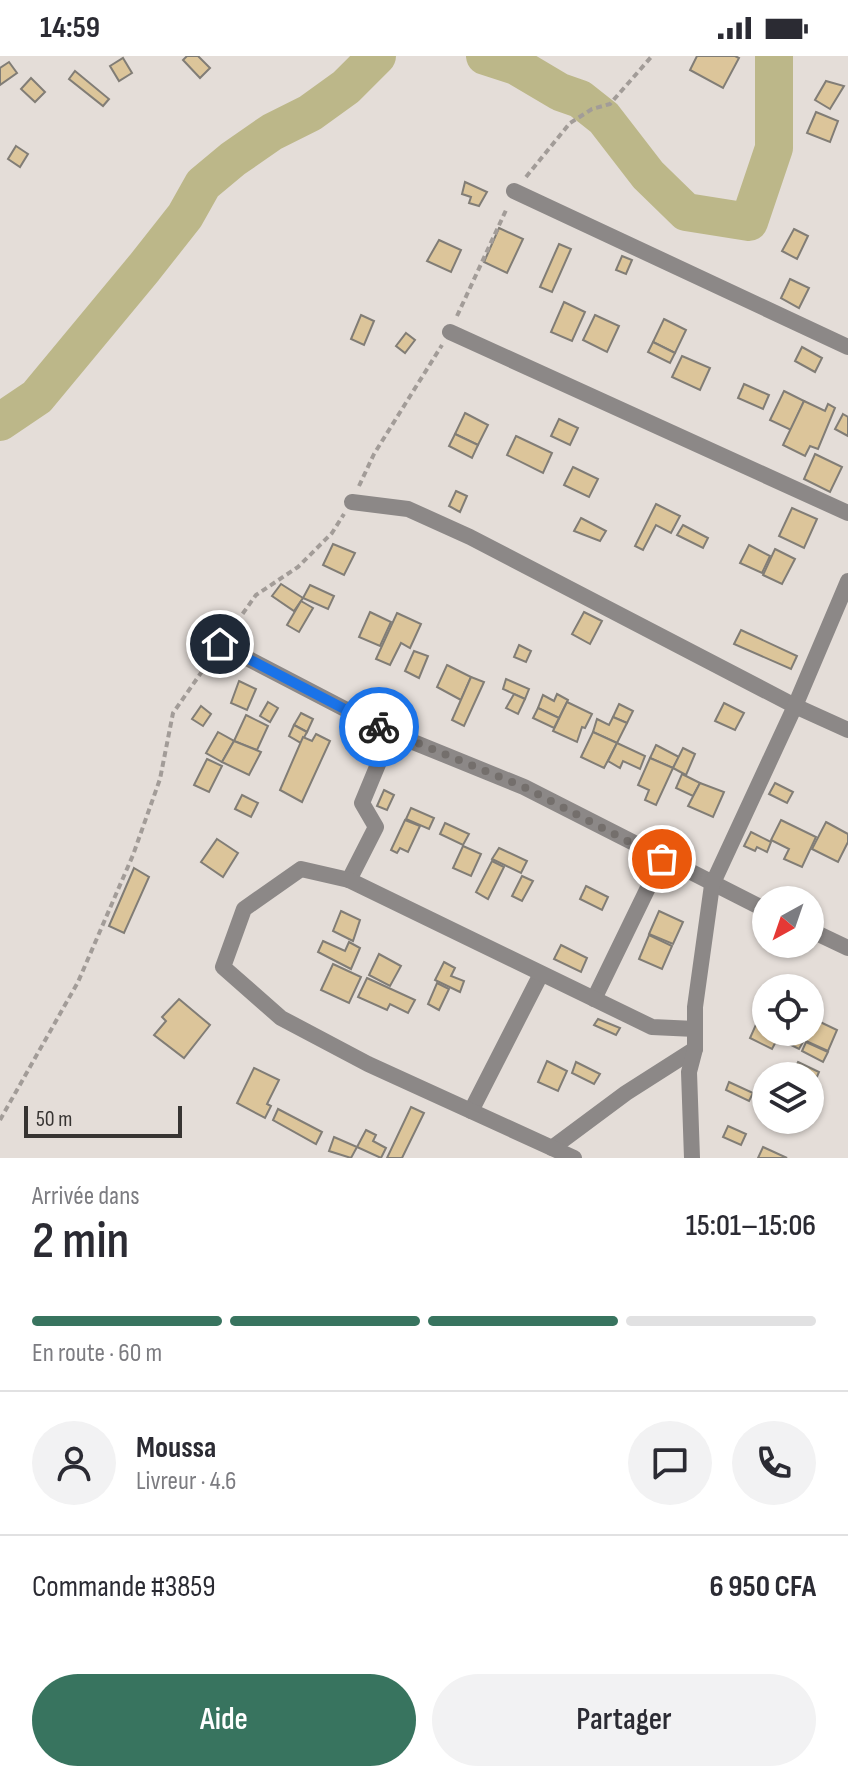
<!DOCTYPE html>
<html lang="fr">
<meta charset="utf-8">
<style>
body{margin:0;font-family:"Sofia Sans Condensed",sans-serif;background:#f2f2f3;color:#2b2b33;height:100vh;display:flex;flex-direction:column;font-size:30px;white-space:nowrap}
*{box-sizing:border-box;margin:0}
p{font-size:26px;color:#7c7c81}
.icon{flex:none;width:44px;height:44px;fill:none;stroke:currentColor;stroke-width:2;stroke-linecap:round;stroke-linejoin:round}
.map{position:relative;height:1102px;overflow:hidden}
.panel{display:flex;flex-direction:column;background:#fff;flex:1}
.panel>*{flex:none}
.needle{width:52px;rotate:220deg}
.tools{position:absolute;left:752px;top:830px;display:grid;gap:16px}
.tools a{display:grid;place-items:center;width:72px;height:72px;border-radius:50%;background:#fff;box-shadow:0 2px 6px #0004;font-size:40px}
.scale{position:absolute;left:24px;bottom:20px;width:158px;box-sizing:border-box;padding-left:8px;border:4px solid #373432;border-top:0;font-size:22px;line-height:28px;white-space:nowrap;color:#373432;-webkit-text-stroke:6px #e4ddd8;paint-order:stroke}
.pin{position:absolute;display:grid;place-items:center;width:68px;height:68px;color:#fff;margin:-34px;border:4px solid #fff;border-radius:50%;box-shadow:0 2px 8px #0007}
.courier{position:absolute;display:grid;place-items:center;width:80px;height:80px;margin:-40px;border:6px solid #1a73e8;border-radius:50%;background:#fff;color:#222;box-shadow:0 2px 10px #0007}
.headline em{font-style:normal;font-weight:600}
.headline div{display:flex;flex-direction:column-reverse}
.headline{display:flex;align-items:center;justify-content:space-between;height:136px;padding:0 32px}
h1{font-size:52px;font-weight:600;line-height:60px}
.bar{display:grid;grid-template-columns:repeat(4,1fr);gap:12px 8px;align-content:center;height:96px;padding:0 32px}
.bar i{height:10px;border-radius:6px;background:#e1e1e2}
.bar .current{background:#38745f}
.bar p{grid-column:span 4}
.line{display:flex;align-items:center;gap:20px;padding:0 32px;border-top:2px solid #e1e1e2}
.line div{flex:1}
.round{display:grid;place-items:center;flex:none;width:84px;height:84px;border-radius:42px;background:#f2f2f3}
.primary-button{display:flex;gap:16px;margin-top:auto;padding:16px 32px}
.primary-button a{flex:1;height:92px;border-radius:48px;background:#38745f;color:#fff;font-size:32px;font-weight:600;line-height:92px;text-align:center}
.primary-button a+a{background:#f2f2f3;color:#2b2b33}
.status{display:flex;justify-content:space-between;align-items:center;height:56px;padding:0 40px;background:#fff;direction:ltr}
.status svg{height:22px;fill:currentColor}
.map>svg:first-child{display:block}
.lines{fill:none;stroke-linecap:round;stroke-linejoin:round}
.river{stroke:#bcb789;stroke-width:38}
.building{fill:#dcc59a;stroke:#817d76;stroke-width:2}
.path{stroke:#a29c98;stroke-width:4;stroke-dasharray:6 4;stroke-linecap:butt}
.minor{stroke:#8c8887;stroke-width:16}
.done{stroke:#746f6c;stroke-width:8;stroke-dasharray:0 14.4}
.route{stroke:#1a73e8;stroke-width:10}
</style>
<div class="status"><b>14:59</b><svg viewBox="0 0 49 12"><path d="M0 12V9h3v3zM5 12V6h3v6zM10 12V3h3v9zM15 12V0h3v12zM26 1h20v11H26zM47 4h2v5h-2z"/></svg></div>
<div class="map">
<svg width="848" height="1102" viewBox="0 0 848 1102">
<rect width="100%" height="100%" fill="#e4ddd8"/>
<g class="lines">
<g class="river">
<path d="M485,0L516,10L560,36L580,43L604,62L648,119L686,156L749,166L774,92V0"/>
<path d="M0,366L37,341L144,212L185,160L203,128L233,103L272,76L310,57L346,31L377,0"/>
</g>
</g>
<g class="building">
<path d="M187,0H198L210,12L200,22L183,4Z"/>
<path d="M697,0H735L739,2L723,32L690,14Z"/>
<path d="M123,2L132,17L119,25L110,10Z"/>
<path d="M9,6L17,17L0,29V12Z"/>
<path d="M75,15L109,43L103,50L69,23Z"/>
<path d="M31,22L45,36L35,46L21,33Z"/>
<path d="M826,25L844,30L830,53L815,44Z"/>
<path d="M816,56L838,65L830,86L807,77Z"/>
<path d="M16,90L28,98L20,111L8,103Z"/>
<path d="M465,126L487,136L479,150L469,147L471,141L462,138Z"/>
<path d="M499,172L523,183L507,217L484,206Z"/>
<path d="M794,173L808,180L797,203L782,195Z"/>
<path d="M439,184L461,194L451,216L427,205Z"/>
<path d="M559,188L571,193L552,236L540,231Z"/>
<path d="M622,200L632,204L626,218L616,214Z"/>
<path d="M790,223L809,232L799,252L781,242Z"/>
<path d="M564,246L585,256L572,285L551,276Z"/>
<path d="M361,259L374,265L364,289L351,283Z"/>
<path d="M595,259L619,270L607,296L583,284Z"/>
<path d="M664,263L686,274L675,297L653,286Z"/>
<path d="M406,277L415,284L405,297L396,290Z"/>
<path d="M653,286L675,297L670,307L648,296Z"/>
<path d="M802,291L822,302L815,316L795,305Z"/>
<path d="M682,300L710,312L700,334L672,321Z"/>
<path d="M744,328L769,339L763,353L738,342Z"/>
<path d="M784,335L804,345L791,374L770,364Z"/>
<path d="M804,345L825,355L828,348L835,352L818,393L810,390L805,400L783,389Z"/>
<path d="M465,357L488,369L478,389L455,378Z"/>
<path d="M843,358L848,361V380L835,373Z"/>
<path d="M559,363L578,372L570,389L551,380Z"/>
<path d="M455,378L478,389L472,402L449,390Z"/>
<path d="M516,380L552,397L543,417L507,399Z"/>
<path d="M815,398L842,411L830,436L804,423Z"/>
<path d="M573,411L598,423L589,441L564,429Z"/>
<path d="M456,435L467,440L460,456L449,450Z"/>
<path d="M656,448L680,460L671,477L656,469L643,494L635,490Z"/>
<path d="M792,452L817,463L804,492L779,480Z"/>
<path d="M581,462L606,475L600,485L574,475Z"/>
<path d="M683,469L708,482L703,492L677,479Z"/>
<path d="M333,488L355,497L344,519L323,509Z"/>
<path d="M749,489L770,500L762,517L740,507Z"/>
<path d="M775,493L795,503L782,528L763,519Z"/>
<path d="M281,528L303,542L294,555L272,540Z"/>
<path d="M310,529L334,540L328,553L303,542Z"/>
<path d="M301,545L313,552L299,576L287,569Z"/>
<path d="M370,556L391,566L380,590L359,581Z"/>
<path d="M584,556L602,565L590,588L572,578Z"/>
<path d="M397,557L421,568L410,592L401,587L390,609L376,603Z"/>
<path d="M741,574L797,600L791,613L734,588Z"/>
<path d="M519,589L531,595L526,606L514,601Z"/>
<path d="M414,595L428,600L419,622L405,615Z"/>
<path d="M447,609L471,621L461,644L437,631Z"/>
<path d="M471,621L484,626L464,670L452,664Z"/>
<path d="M506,623L529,633L525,643L503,633Z"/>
<path d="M239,625L256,633L247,654L231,647Z"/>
<path d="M514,638L525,643L518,658L506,652Z"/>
<path d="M557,638L568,644L559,662L538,652L543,639L554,645Z"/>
<path d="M268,646L278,652L270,666L260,660Z"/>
<path d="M567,646L592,658L585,672L582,671L577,686L553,675Z"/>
<path d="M724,647L744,657L735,674L715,665Z"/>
<path d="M619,648L633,655L627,667L613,661Z"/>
<path d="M201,650L211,658L203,670L192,663Z"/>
<path d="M538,652L559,662L554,672L533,662Z"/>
<path d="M301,657L313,663L307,676L294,669Z"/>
<path d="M246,659L268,670L257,694L234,685Z"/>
<path d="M613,661L627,667L617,687L593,676L597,663L609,669Z"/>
<path d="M294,669L307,676L301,687L289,680Z"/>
<path d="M218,676L234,685L222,706L206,697Z"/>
<path d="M593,676L617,687L604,712L581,701Z"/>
<path d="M316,678L330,685L302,746L280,734L303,681L312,685Z"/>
<path d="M234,685L261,696L249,719L222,706Z"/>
<path d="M617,687L645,700L640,713L623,705L620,712L608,705Z"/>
<path d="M656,689L679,701L673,712L650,702Z"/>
<path d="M683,692L695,698L686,719L673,712Z"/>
<path d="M650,702L673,712L656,749L645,744L649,734L638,729Z"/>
<path d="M207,703L222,710L209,736L194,729Z"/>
<path d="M682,718L700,727L693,740L676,732Z"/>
<path d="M700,727L724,736L713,761L688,750Z"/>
<path d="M775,727L793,736L787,747L769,738Z"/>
<path d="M384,734L394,739L387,754L377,750Z"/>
<path d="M242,739L258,747L251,761L235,753Z"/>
<path d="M411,752L434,762L429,773L406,763Z"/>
<path d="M405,764L420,770L408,796L400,792L397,797L391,794Z"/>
<path d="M781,764L816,781L802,811L784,803L789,793L771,784Z"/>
<path d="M826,766L848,778V786L838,806L812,793Z"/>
<path d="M445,767L469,778L463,789L440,778Z"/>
<path d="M751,776L771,786L767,796L757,791L755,795L744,790Z"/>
<path d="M217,783L238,797L223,821L201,806Z"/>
<path d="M463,790L481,798L471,820L453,812Z"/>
<path d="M499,792L527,805L521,817L492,803Z"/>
<path d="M492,805L504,811L488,843L476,836Z"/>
<path d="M134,812L149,821L124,877L109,870Z"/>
<path d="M522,820L533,825L522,845L512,840Z"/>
<path d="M586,830L608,841L602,854L580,843Z"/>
<path d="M341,855L360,864L353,885L333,875Z"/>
<path d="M659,855L683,866L673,888L649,878Z"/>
<path d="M649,879L672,890L662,913L639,903Z"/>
<path d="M323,885L345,895L349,886L360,892L351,913L318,896Z"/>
<path d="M561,889L587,902L581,916L554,903Z"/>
<path d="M379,898L401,910L390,930L369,919Z"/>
<path d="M444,906L455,912L451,920L464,925L460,936L435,924Z"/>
<path d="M333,908L361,921L349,947L321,934Z"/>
<path d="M367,922L415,944L408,957L390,948L387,954L358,941Z"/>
<path d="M437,927L449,933L439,954L428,948Z"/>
<path d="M179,943L210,969L184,1002L154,979L166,965L162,961Z"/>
<path d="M598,963L620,972L616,979L594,969Z"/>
<path d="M758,964L766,968V976H781L772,993L750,982Z"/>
<path d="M816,964L837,974L828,995L806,985Z"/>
<path d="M785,977L803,986L799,993L781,984Z"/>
<path d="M806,986L828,996L823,1006L802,995Z"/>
<path d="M547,1005L567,1015L558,1035L538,1026Z"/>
<path d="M576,1006L600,1018L594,1028L572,1017Z"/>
<path d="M798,1006L819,1016L816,1023L795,1013Z"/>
<path d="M254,1012L279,1024L267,1048L271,1050L265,1062L237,1047Z"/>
<path d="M729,1026L753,1037L749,1045L726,1034Z"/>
<path d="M411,1051L424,1057L402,1102H387Z"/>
<path d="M278,1053L322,1076L316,1088L273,1064Z"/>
<path d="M728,1070L746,1078L741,1089L723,1081Z"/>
<path d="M366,1074L376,1079L373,1085L386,1092L381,1102L357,1091Z"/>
<path d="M334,1081L357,1091L351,1102L329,1095Z"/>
<path d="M763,1091L787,1102H758Z"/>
</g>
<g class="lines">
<g class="path">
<path d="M526,121L570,67L592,53L610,48L652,0"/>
<path d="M457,260L507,152"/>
<path d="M359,430L374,398L442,289"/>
<path d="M231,574L256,539L298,511L332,477L344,458"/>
<path d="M0,1064L78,926L133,799L160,723L173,657L210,604"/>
</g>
<g class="minor">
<path d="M514,135L848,291"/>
<path d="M450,276L848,457"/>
<path d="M352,446L408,453L470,481L795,650L848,674"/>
<path d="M220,588L391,677"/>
<path d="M349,824L376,771L362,747L391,677L524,731L766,854"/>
<path d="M810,874L848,892"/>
<path d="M594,943L662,803"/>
<path d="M471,1055L541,918"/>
<path d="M552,1092L626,1037L695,993"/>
<path d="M574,1102L368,1008L281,962L223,911L244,853L301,813L349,824L652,971L695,973"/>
<path d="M692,1102L689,1016L695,993V951L712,829L795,650L848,525"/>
</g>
</g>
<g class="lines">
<path class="done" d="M379,671L524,731L662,803"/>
<path class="route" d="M220,588L379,671"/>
</g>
</svg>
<div class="tools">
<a><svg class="needle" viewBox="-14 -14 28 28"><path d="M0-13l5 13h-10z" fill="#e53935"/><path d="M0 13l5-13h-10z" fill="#7c7c81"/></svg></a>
<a><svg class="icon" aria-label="locate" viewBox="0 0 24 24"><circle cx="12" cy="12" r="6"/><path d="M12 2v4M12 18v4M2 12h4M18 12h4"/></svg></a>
<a><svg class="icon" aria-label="layers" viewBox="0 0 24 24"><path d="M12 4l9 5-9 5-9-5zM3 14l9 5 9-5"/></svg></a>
</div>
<div class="scale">50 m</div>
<div class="pin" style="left:662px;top:803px;background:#ea580c"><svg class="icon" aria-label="bag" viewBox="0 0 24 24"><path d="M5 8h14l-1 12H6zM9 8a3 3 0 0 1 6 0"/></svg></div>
<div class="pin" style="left:220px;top:588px;background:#1f2937"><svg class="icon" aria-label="home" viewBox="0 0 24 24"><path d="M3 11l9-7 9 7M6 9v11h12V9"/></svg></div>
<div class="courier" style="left:379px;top:671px"><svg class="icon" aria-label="bike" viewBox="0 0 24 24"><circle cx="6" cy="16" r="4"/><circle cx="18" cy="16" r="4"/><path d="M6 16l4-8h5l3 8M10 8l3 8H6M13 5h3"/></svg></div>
</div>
<section class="panel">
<div class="headline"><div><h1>2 min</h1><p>Arrivée dans</p></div><em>15:01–15:06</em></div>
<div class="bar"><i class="current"></i><i class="current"></i><i class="current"></i><i></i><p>En route · 60 m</p></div>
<div class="line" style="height:144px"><a class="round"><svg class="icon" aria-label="person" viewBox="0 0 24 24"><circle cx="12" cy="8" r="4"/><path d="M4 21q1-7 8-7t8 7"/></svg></a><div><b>Moussa</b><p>Livreur · 4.6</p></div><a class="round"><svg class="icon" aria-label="chat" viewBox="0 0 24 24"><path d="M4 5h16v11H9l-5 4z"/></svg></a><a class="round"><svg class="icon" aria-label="phone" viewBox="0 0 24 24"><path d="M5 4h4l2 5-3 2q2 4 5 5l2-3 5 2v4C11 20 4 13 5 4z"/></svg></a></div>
<div class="line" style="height:104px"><div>Commande #3859</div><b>6 950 CFA</b></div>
<div class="primary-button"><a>Aide</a><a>Partager</a></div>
</section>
